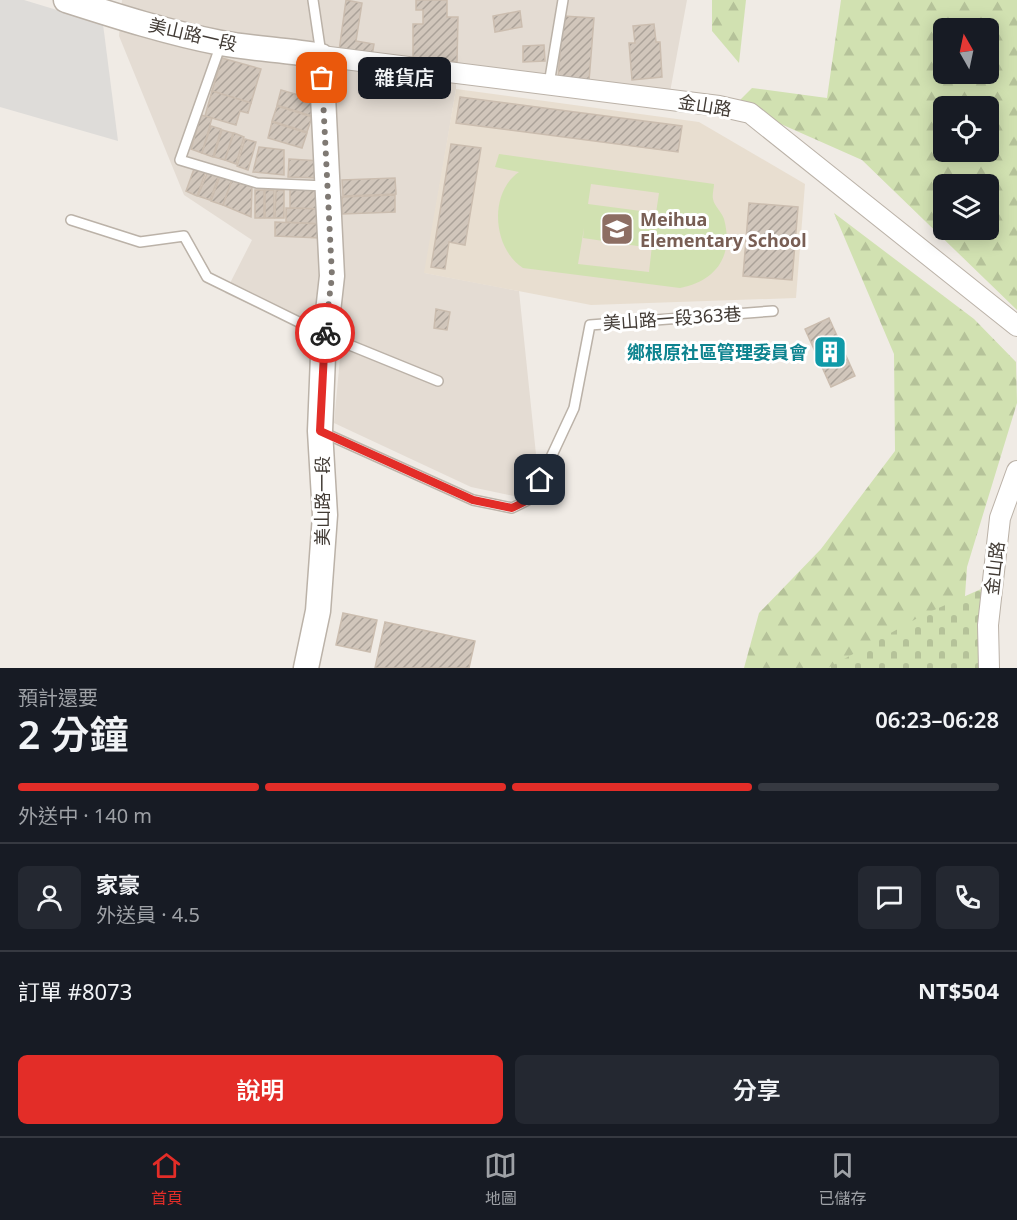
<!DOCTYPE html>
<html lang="zh-TW">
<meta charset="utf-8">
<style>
body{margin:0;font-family:"Noto Sans","Noto Sans TC",sans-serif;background:#242831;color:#f1f3f6;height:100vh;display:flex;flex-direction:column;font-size:22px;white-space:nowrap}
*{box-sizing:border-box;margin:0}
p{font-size:20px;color:#9ea1a6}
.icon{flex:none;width:33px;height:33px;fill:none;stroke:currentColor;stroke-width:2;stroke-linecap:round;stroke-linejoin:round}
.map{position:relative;height:668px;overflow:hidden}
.drawer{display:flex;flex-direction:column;background:#171b24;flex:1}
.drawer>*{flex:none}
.needle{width:39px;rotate:351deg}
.fabs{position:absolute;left:933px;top:18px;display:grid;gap:12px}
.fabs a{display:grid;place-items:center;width:66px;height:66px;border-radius:9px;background:#171b24;box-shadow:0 3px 15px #0003;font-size:30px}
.pin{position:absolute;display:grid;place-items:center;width:51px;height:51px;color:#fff;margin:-26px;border-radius:12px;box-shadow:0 3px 9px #0006}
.courier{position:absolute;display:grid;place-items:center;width:60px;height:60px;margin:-30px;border:4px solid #e32d28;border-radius:50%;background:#fff;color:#222;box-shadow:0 2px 8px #0007}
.bubble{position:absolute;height:42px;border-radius:9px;background:#171b24;box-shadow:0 3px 15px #0003;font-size:20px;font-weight:600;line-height:42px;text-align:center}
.summary em{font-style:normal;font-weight:600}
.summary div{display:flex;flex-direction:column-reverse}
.summary{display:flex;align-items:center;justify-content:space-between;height:102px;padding:0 18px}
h1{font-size:39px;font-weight:600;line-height:45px}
.bar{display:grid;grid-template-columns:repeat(4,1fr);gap:9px 6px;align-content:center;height:72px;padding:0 18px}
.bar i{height:8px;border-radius:4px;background:#363941}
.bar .active{background:#e32d28}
.bar p{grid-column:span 4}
.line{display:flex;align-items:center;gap:15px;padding:0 18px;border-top:2px solid #363941}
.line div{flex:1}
.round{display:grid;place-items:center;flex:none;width:63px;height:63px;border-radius:9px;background:#242831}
.cta{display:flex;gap:12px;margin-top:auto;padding:12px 18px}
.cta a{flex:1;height:69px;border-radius:9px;background:#e32d28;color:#fff;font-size:24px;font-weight:600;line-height:69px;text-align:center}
.cta a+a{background:#242831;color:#f1f3f6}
.menu{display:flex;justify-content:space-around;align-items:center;height:84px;border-top:2px solid #363941;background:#171b24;font-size:16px;color:#9ea1a6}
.menu a{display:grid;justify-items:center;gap:3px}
.menu .active{color:#e32d28}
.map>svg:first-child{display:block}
.residential{fill:#e4dcd3}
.education{fill:#e8ded0}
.green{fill:#d1e1b1;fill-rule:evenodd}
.forest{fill:url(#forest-firs);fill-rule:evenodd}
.cemetery{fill:url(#cemetery-stones)}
.parking{fill:#dedcd9}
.building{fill:url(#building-hatch);stroke:#cbbdaf;stroke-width:1.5}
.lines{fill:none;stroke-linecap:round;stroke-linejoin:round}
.service-casing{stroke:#bbb2a8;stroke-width:12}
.minor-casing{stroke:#bbb2a8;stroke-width:22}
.tertiary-casing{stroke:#bbb2a8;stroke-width:27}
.service{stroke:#fff;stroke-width:9}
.minor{stroke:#fff;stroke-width:20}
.tertiary{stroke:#fff;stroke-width:24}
.done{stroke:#7f7973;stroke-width:6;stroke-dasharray:0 10.8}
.route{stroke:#e32d28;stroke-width:8}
.labels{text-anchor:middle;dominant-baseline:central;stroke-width:6;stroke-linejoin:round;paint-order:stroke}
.street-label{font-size:18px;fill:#423b35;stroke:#fff}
.education-label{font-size:18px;font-weight:bold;fill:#785e54;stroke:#fff;text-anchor:start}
.culture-label{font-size:18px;font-weight:bold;fill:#0d838f;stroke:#fff;text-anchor:end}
</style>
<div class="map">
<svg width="1017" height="668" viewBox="0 0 1017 668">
<defs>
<pattern id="forest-firs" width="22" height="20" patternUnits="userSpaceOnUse" patternTransform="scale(1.5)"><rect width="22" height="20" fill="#d1e1b1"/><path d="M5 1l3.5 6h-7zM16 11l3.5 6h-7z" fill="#b5c299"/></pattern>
<pattern id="cemetery-stones" width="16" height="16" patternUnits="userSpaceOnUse" patternTransform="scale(1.5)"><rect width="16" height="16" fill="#d1e1b1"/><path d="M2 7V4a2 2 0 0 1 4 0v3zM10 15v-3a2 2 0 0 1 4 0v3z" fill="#b5c299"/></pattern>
<pattern id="building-hatch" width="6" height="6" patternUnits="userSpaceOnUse" patternTransform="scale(1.5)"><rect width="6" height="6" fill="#d1c6bb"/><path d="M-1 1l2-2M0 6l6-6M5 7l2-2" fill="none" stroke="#aba299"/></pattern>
</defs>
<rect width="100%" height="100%" fill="#f0ebe5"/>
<path class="residential" d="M122,0H687L670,92L456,67V89L425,273L519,291L537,464L514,496L471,487L334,423L341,347L225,293L252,240L184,195L119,36Z"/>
<path class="education" d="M456,89L699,122L805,184L796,298L591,305L424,273Z"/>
<path class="green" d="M499,154L714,184C714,188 712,195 713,199C714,206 722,212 724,219C734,256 716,281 680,288L523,268C492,248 489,192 519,172L495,167ZM591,184L659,193L656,213L588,204ZM584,228L583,238L651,248L654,228L649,272L578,264Z"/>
<g class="forest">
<path d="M712,0H746L739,63L712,31Z"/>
<path d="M841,0H1017V310L862,160L774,121L738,102L752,88L827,98ZM944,28H988V74H944ZM944,106H988V152H944ZM944,184H988V230H944Z"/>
<path d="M834,213L974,319L1016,362L1017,403L967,567L960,668H744L759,613L821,549L895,451L894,354Z"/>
</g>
<path class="cemetery" d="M981,589L979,668H828L923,615Z"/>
<path class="parking" d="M0,0H24L103,24L118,141L0,107Z"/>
<g class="building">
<path d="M346,0L362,3L356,41L374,44L372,56L339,51Z"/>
<path d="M416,0H447V17H458L457,62L413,61V24H423V10H416Z"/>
<path d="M520,11L522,27L495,32L493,16Z"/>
<path d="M563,16L594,18L589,81L558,78Z"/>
<path d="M654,24L656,42H660L662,77L632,80L629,43H635L633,26Z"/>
<path d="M544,45L545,61L523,62V46Z"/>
<path d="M222,58L261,69L251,103L212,91Z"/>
<path d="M281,90L316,100L312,116L277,105Z"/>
<path d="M212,91L251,103L248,113L240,111L236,125L205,116Z"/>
<path d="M460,97L682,126L678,152L456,123Z"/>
<path d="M277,106L312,117L307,132L272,121Z"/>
<path d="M201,115L212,118L202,153L191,149Z"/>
<path d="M272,122L307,133L302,148L268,138Z"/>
<path d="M211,126L221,129L213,157L202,153Z"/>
<path d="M222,130L233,133L225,160L214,157Z"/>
<path d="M234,133L244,137L236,164L225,160Z"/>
<path d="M245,139L256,142L248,170L237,166Z"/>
<path d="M451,144L481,148L465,245L449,242L445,269L431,267Z"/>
<path d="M259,147L284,150V175L253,172Z"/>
<path d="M289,159L321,161V178L288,177Z"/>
<path d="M195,166L206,171L197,196L186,191Z"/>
<path d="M208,171L219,175L210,200L198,196Z"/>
<path d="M220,176L232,180L223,205L211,201Z"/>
<path d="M395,178L396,194L343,196L342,180Z"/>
<path d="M232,180L252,187L251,217L223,205Z"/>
<path d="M290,187L322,188L321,209L290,208Z"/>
<rect x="255" y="190" width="9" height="28"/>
<rect x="265" y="190" width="9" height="28"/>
<path d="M276,190H284V218H275Z"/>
<path d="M395,195V212L342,214V197Z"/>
<path d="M749,203L798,207L792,280L743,276Z"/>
<path d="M286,208L321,209V224L286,222Z"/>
<path d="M275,222L321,224L320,238L275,236Z"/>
<path d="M436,309L450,312L447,330L434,328Z"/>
<path d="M829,318L855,376L831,387L805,329Z"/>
<path d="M343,613L377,620L370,652L336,645Z"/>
<path d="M385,622L475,641L469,668H375Z"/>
</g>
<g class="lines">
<defs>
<g id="service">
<path d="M313,0L321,54"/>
<path d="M221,44L180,160L257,183L325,186"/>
<path d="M549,84L563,0"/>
<path d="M71,220L140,242L184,236L207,277L325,335L438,381"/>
<path d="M322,432L473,500L512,508L532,498L574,408L590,325L773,311"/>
</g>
<g id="minor">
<path d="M321,56L719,106L750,113L1017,326"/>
<path d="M989,668L988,625L1000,518L1017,471"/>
</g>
<path id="tertiary" d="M66,0C116,16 169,33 221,43C254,49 288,50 321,56L332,276L323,356L320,431L325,515L318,611L306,668"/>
</defs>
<use href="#service" class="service-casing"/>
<use href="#minor" class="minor-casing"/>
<use href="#tertiary" class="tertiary-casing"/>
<use href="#service" class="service"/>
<use href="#minor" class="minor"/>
<use href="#tertiary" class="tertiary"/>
</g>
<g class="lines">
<path class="done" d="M322,78L332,276L325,333"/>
<path class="route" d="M325,333L320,431L473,500L512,508L532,498L540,480"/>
</g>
<defs>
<symbol id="school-square" viewBox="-11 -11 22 22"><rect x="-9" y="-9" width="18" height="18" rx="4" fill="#8d6e63" stroke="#fff"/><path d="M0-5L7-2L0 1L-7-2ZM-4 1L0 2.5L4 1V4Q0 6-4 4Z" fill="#fff"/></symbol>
<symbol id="building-square" viewBox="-11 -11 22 22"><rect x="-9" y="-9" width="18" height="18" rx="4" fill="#0f9aa8" stroke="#fff"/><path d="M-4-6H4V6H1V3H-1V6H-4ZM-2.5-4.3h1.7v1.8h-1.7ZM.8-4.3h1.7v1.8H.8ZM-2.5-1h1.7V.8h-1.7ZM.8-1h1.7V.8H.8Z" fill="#fff"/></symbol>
</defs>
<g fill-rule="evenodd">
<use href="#school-square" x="598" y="210" width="38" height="38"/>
<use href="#building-square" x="811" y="333" width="38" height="38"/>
</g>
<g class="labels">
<g class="street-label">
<text transform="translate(193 34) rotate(13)">美山路一段</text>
<text transform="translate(705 105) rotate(9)">金山路</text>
<text transform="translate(672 318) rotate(-4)">美山路一段363巷</text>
<text transform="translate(322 501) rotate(-90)">美山路一段</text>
<text transform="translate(994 568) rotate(-83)">金山路</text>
</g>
<g class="education-label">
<text x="640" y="219">Meihua<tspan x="640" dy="21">Elementary School</tspan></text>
</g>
<g class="culture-label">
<text x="807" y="352">鄉根原社區管理委員會</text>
</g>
</g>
</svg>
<div class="fabs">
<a><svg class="needle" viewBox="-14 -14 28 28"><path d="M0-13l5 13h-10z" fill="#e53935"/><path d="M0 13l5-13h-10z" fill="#9ea1a6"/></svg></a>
<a><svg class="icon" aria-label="locate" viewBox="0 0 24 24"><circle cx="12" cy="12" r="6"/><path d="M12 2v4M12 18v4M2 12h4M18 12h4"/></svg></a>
<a><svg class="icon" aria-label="layers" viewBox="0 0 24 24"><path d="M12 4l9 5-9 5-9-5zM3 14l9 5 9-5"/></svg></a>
</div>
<div class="pin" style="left:322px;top:78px;background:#ea580c"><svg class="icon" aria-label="bag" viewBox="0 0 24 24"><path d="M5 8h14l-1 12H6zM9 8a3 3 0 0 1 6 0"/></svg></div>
<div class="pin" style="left:540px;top:480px;background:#1f2937"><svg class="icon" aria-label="home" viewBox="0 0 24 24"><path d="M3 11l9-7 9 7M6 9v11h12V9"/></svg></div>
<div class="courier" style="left:325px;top:333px"><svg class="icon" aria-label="bike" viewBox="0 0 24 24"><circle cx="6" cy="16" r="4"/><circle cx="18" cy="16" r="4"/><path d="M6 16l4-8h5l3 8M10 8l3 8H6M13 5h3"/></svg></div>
<div class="bubble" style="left:358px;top:57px;width:93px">雜貨店</div>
</div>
<section class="drawer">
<div class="summary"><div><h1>2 分鐘</h1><p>預計還要</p></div><em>06:23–06:28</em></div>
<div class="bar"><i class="active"></i><i class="active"></i><i class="active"></i><i></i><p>外送中 · 140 m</p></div>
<div class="line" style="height:108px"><a class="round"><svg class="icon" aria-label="person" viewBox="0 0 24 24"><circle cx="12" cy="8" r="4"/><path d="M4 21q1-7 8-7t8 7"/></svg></a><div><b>家豪</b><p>外送員 · 4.5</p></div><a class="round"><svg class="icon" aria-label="chat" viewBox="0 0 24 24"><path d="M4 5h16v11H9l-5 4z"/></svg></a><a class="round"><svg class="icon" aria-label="phone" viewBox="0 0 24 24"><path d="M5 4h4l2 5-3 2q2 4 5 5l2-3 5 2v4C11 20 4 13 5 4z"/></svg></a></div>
<div class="line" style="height:78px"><div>訂單 #8073</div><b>NT$504</b></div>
<div class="cta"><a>說明</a><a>分享</a></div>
</section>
<nav class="menu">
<a class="active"><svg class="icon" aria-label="home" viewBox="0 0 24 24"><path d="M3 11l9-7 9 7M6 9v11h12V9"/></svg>首頁</a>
<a><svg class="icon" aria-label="map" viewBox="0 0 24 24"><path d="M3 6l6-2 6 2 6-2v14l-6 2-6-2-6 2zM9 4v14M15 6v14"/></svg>地圖</a>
<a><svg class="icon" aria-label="saved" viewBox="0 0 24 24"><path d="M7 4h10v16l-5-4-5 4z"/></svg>已儲存</a>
</nav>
